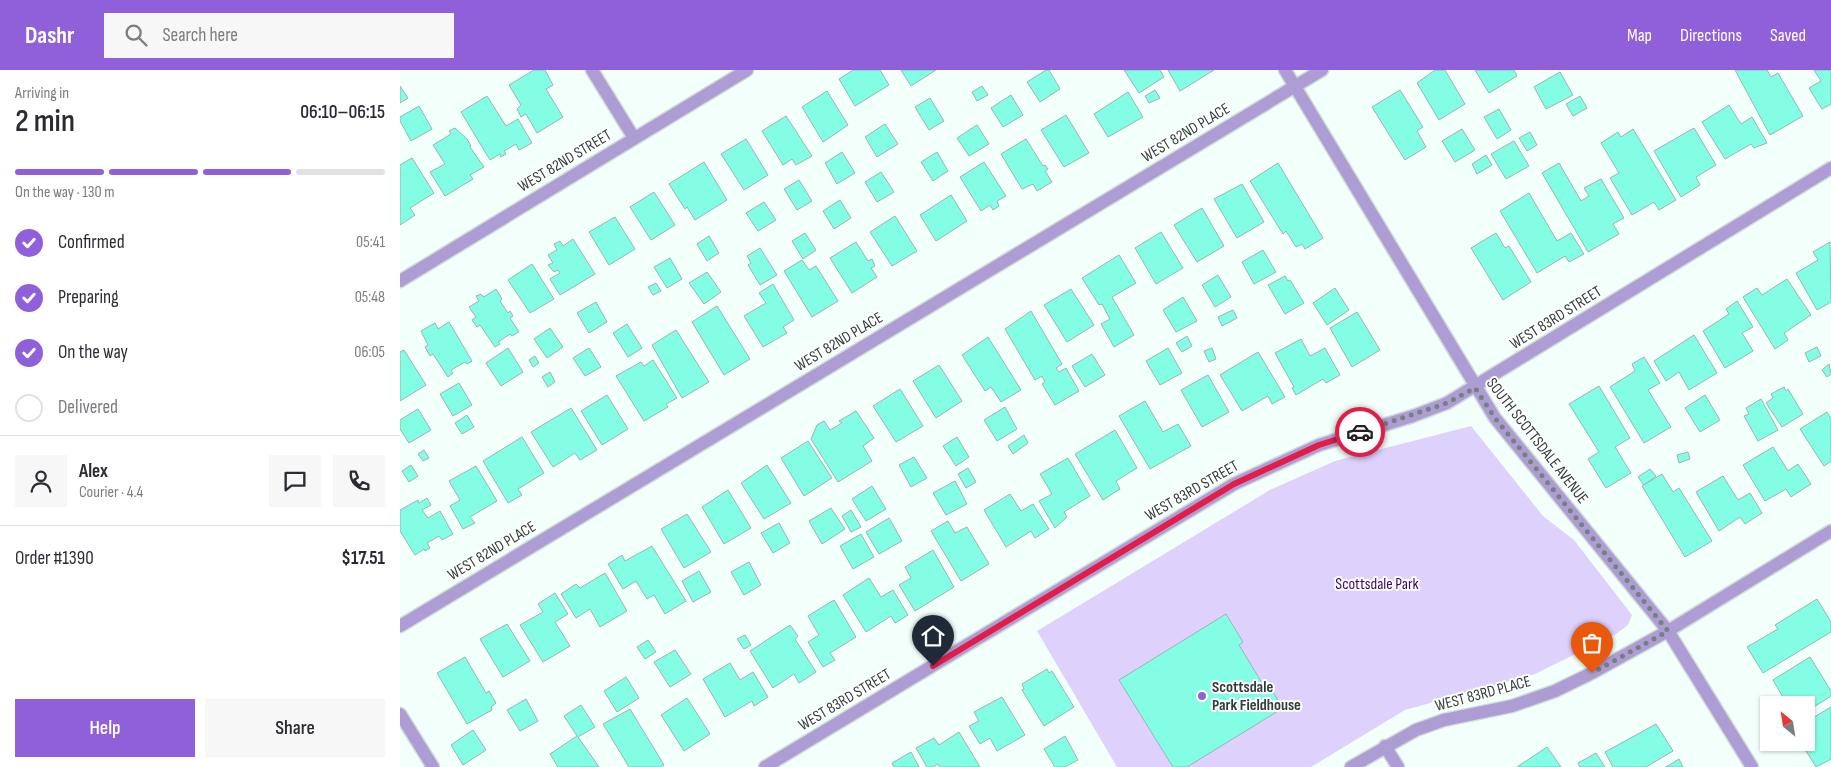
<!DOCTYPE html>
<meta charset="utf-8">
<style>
body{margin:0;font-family:"Sofia Sans Condensed",sans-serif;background:#f7f7f7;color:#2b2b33;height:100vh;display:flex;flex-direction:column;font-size:19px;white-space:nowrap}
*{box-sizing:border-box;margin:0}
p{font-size:16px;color:#7c7c81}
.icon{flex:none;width:28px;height:28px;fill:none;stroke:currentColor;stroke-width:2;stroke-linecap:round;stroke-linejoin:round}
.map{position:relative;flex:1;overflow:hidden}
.side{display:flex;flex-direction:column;background:#fff;width:400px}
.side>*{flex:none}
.needle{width:32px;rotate:330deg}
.fabs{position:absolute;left:1360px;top:626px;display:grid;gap:10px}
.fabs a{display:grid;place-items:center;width:55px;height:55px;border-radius:0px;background:#fff;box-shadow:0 1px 4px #0004;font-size:25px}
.pin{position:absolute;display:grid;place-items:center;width:42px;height:42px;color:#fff;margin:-51px -21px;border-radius:50% 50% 50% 0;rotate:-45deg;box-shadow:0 0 5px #0007}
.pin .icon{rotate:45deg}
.courier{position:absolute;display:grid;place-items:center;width:50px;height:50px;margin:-25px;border:4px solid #e11d48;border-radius:50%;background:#fff;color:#222;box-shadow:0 1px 6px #0007}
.head em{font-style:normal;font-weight:600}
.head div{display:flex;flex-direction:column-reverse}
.head{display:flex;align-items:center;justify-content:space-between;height:85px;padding:0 15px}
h1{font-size:32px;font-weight:600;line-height:38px}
.bar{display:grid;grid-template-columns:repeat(4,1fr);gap:8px 5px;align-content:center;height:60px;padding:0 15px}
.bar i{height:6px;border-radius:4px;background:#e1e1e2}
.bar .current{background:#9060da}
.bar p{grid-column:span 4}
.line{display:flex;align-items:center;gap:12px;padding:0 15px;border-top:1px solid #e1e1e2}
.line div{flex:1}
.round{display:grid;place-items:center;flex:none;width:52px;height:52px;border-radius:0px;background:#f7f7f7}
ol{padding:0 15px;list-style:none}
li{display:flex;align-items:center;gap:15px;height:55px}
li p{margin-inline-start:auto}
li .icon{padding:5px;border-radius:50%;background:#9060da;color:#fff;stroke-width:4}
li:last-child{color:#7c7c81}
li i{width:28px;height:28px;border:2px solid #e1e1e2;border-radius:50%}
.cta{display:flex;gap:10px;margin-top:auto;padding:10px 15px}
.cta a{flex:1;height:58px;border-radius:0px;background:#9060da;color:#fff;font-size:20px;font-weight:600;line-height:58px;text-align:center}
.cta a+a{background:#f7f7f7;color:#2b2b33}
header{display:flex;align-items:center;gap:30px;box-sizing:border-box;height:70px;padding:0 25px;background:#9060da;color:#fff}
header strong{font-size:24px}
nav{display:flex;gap:28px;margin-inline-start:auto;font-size:18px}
.search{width:350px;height:45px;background:#f7f7f7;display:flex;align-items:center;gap:12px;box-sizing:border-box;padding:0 18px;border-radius:0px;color:#7c7c81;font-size:19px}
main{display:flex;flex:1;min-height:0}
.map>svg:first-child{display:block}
.green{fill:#ded2fd}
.building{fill:#83fee5;stroke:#97b6ae}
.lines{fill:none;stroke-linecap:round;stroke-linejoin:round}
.minor-casing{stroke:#cfdcd8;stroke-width:15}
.minor{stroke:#ae9dd4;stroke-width:12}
.done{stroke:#74817e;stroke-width:5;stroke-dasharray:0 9}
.route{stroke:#e11d48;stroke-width:6}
.poi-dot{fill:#9060da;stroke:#fff;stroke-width:2}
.labels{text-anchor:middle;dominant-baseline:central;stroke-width:4;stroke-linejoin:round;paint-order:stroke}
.street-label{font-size:16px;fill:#303d3a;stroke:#fff}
.park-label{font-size:16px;fill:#380668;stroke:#fff}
.poi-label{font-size:16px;font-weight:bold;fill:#303d3a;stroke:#fff;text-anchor:start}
</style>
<header>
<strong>Dashr</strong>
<div class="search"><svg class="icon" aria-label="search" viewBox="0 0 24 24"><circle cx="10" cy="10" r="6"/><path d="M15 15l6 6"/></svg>Search here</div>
<nav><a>Map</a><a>Directions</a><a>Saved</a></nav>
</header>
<main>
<section class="side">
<div class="head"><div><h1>2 min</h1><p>Arriving in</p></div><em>06:10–06:15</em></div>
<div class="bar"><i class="current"></i><i class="current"></i><i class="current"></i><i></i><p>On the way · 130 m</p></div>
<ol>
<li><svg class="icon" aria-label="check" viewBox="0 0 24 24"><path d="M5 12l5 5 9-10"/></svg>Confirmed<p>05:41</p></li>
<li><svg class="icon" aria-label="check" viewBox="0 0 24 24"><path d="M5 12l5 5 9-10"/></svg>Preparing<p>05:48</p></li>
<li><svg class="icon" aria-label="check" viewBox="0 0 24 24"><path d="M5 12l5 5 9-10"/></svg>On the way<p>06:05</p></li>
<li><i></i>Delivered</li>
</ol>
<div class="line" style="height:90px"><a class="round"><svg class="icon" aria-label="person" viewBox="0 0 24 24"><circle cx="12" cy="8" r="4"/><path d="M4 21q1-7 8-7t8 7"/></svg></a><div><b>Alex</b><p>Courier · 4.4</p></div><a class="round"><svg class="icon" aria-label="chat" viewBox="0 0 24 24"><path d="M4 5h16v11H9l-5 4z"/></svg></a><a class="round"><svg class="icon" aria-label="phone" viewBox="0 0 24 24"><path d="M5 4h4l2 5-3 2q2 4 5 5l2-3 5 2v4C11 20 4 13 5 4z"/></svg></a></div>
<div class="line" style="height:65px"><div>Order #1390</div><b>$17.51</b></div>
<div class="cta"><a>Help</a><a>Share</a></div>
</section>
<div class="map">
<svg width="1431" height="697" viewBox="0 0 1431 697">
<rect width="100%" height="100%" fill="#f2fffb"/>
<path class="green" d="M1071,356L1143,446L1174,470L1232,545L1228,555L1216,564L1135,604L1005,640L911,697H717L637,561L870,420L935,391Z"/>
<g class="building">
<path d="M134,0H145L153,15L146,19L163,47L137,63L126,44L121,47L117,39L121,35L109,15Z"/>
<path d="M453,0H480L489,15L455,36L439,9Z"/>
<path d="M501,0H536L511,16Z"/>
<path d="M646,0H649L660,19L640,32L627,12Z"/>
<path d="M724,0H760L764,7L739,23Z"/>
<path d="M768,0H814L780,21Z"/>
<path d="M1035,0H1045L1065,34L1039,50L1017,13Z"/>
<path d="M1075,0H1114L1117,6L1089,23Z"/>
<path d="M1335,0H1367L1371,7L1378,3L1403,46L1370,65Z"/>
<path d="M1414,0H1431V34L1422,39L1409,18L1421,11Z"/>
<path d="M1160,2L1173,25L1146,39L1134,17Z"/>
<path d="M0,16L8,28L0,33Z"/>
<path d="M582,16L588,25L577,31L572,22Z"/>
<path d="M755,20L760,28L749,33L745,26Z"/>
<path d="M1000,20L1023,57L1017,61L1026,77L1005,90L972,37Z"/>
<path d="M427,21L448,55L423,72L402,37Z"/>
<path d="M728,22L743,47L708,67L694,44Z"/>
<path d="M611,25L623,45L603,57L591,38Z"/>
<path d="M87,26L106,56L118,49L132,73L119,80L116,74L104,81L106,84L101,87L100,84L90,90L61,42Z"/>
<path d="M1180,26L1187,38L1173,46L1166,34Z"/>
<path d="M530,28L544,51L529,60L515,37Z"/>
<path d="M1329,35L1341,54L1352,47L1367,73L1354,78L1351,74L1325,89L1302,52Z"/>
<path d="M19,36L32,59L11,71L0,51V47Z"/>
<path d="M1099,39L1111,60L1097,69L1084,47Z"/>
<path d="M666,45L689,83L664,97L641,60Z"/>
<path d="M386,46L412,86L396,95L392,89L383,95L362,61Z"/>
<path d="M485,54L498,74L477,87L465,67Z"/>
<path d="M577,55L589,74L569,86L557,68Z"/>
<path d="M55,58L67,69L71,76L70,77L84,97L70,105L73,109L45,126L30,102L45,94L33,75L51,64L49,61Z"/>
<path d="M1294,58L1316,95L1296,107L1300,115L1281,127L1254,81Z"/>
<path d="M1062,59L1075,80L1055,92L1042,71Z"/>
<path d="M1233,59L1276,130L1259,140L1254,132L1232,145L1210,108L1219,103L1201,73L1218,62L1221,67Z"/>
<path d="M1130,62L1137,75L1127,81L1119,68Z"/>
<path d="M346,69L368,105L344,120L321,84Z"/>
<path d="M626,69L643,96L645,95L648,99L645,101L652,112L637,121L633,114L622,119L601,84Z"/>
<path d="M1114,71L1129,96L1106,109L1091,84Z"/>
<path d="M442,82L455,103L437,114L425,93Z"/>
<path d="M537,82L548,101L533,111L521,92Z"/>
<path d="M1086,85L1092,95L1077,104L1072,94Z"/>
<path d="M12,88L34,123L10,138L15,145L0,155V95Z"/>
<path d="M304,92L327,130L295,150L287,137L285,139L269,114Z"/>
<path d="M584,92L606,126L597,131L599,136L593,140L590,135L581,141L560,107Z"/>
<path d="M878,93L923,168L905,179L902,174L896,177L886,161L883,164L850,111Z"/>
<path d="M1159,93L1181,131L1189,126L1184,118L1201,109L1224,148L1213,154L1219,164L1188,182L1142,103Z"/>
<path d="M481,102L494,122L477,132L465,112Z"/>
<path d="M399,110L412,131L397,140L384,119Z"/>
<path d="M842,114L864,152L837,168L814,129Z"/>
<path d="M254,122L275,155L251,170L230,137Z"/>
<path d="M1129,123L1157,171L1171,163L1184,184L1169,192L1165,186L1137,203L1100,141Z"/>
<path d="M551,125L567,151L536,171L520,145Z"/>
<path d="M440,130L451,148L434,159L423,141Z"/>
<path d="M364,132L376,150L358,161L346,143Z"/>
<path d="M802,138L824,176L797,192L774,155Z"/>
<path d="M495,146L517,181L492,196L470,162Z"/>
<path d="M215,147L235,179L209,195L189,162Z"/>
<path d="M761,162L783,198L756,214L735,178Z"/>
<path d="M405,163L416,180L403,189L392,171Z"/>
<path d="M1096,163L1105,178L1109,176L1131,212L1103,230L1071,178Z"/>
<path d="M309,166L319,183L307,191L297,174Z"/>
<path d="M173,169L195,204L160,225L150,209L160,203L158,200L154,202L148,195L153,193L148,185L157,180L154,174L160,171L163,176Z"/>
<path d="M456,172L468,191L472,189L475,196L471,198L477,207L452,223L430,188Z"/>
<path d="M1430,172L1431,232L1417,240L1396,203L1418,190L1413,182Z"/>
<path d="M360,178L377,205L360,215L348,195L351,193L347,186Z"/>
<path d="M863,180L876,202L854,214L842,192Z"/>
<path d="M719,185L736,213L712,227L734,265L714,277L701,254L710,249L702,234L699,235L682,208Z"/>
<path d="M270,188L282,209L267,218L254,197Z"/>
<path d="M402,190L409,200L416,196L438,231L412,247L384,201Z"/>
<path d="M132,194L154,229L130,243L108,210Z"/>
<path d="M307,202L321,222L304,234L289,213Z"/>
<path d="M818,205L831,227L815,237L802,215Z"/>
<path d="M885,206L888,211L890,210L904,233L885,244L868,215Z"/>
<path d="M1387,209L1411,245L1384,263L1388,270L1375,279L1343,227L1357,218L1362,225Z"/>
<path d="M256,213L261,221L253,225L248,217Z"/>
<path d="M373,214L394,250L383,257L387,263L363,277L344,246L366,233L359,223Z"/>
<path d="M935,218L949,240L927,255L913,233Z"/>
<path d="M96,219L102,229L100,231L108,243L110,241L113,246L110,248L119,262L112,266L110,264L98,272L100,274L95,277L80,255L77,257L72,250L76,247L69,237L79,231L76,226L81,224L84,227Z"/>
<path d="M671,219L694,255L667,272L644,235Z"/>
<path d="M783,227L797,251L776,262L763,240Z"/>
<path d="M1337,231L1353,257L1342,263L1353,281L1325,298L1303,261L1329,244L1326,239Z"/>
<path d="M196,232L207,252L189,263L177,243Z"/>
<path d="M317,236L350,289L324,305L292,252Z"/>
<path d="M833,240L837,248L822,256L818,247Z"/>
<path d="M631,241L662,294L656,298L659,302L666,298L679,321L655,335L642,314L645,312L642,306L635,310L605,259Z"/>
<path d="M957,242L980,280L952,297L930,258Z"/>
<path d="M49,252L72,291L67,294L65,292L51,300L53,303L48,307L33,284L30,286L25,277L28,275L21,261L35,253L38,259Z"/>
<path d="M227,254L242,278L228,287L213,263Z"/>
<path d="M150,258L163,277L147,288L134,269Z"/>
<path d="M276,260L309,312L282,328L252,275Z"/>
<path d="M1294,265L1317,303L1289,320L1279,302L1266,311L1254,291Z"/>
<path d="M787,266L792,276L782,282L776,273Z"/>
<path d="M588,267L621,320L601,332L591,317L585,321L562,285Z"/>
<path d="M901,269L910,286L925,278L940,305L926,313L923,309L896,325L892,318L894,317L875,283Z"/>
<path d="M1417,277L1421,286L1409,292L1405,283Z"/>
<path d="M108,278L123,302L101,316L86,293Z"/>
<path d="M189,278L201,297L185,306L173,288Z"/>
<path d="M768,278L782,303L760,315L746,291Z"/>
<path d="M812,278L816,289L809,292L804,281Z"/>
<path d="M4,280L26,315L0,331V282Z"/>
<path d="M858,282L885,327L872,334L868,326L842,341L820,305Z"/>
<path d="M692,284L705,305L685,317L672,296Z"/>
<path d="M135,286L139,293L133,297L129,290Z"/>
<path d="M1244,287L1260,313L1248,320L1271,357L1244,373L1210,317L1235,301L1232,294Z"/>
<path d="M253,290L277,328L266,334L268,337L244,351L216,306L241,292L244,296Z"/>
<path d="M1429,294L1431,304L1427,307L1422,300Z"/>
<path d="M539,295L562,331L536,348L513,311Z"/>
<path d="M150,302L155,312L148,317L142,307Z"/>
<path d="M808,305L829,342L802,357L781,320Z"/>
<path d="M59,313L72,335L53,346L40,324Z"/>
<path d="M1199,316L1230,368L1215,377L1231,403L1206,418L1188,389L1199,382L1169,334Z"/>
<path d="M1384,317L1386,321L1388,319L1403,344L1382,357L1366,333L1373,328L1371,324Z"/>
<path d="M500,319L523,356L496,372L473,336Z"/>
<path d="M207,325L228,359L202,375L181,341Z"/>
<path d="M1305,325L1320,350L1300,362L1285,338Z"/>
<path d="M1361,329L1378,360L1358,371L1344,346L1349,344L1346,338Z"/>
<path d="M745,331L763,362L778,354L791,376L750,399L719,346Z"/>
<path d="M605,337L617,359L597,371L584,350Z"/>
<path d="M171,338L197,380L180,390L175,383L153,397L131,362Z"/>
<path d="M18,339L31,360L9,373L0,359V350Z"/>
<path d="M456,341L474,368L463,376L472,391L438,412L411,369L417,355L424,351L430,360L442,353L439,351Z"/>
<path d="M1427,342L1431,349V391L1424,396L1400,359Z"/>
<path d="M67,345L74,357L62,364L55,353Z"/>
<path d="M715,360L737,398L716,411L720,419L703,430L675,384Z"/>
<path d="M624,365L628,373L613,384L608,376Z"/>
<path d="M122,367L144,403L118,419L122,425L108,433L83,391Z"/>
<path d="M557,367L569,387L556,396L543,376Z"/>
<path d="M408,371L432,408L404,426L381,388Z"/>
<path d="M1373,377L1388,401L1398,394L1411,414L1391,427L1386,419L1365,431L1343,395Z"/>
<path d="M24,380L29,388L23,391L18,384Z"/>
<path d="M1288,382L1290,389L1279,393L1277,385Z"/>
<path d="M514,387L527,408L511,417L499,395Z"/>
<path d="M668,388L690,426L664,442L667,447L655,458L639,431L652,424L640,404Z"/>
<path d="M11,395L18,406L9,412L2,401Z"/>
<path d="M367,395L391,433L364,449L341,413Z"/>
<path d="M76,396L97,431L70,447L75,453L63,459L50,436L60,430L49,411Z"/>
<path d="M568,398L576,412L566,418L558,404Z"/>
<path d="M1250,399L1256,406L1244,415L1238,407Z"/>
<path d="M1262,404L1273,422L1279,418L1312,471L1285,487L1242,416Z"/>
<path d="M1323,406L1338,430L1350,423L1362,443L1345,454L1340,447L1319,461L1296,422Z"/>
<path d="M555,411L567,434L546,445L533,423Z"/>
<path d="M472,416L486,439L466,451L452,429Z"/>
<path d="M328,420L351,458L324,474L302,437Z"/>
<path d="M610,424L621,441L633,434L649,459L635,468L631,461L606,477L584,440Z"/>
<path d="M27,428L31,435L22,440L28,448L40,441L53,464L42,470L39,466L27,473L30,478L25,481L24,479L15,485L0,461V440L18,430L19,433Z"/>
<path d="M431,438L445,459L422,474L409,451Z"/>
<path d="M451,440L461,457L451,462L442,446Z"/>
<path d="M287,444L311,482L284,498L261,459Z"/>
<path d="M489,448L502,471L479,484L466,462Z"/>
<path d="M548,451L555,463L567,457L589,494L561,511L531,461Z"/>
<path d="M379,453L390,473L373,483L361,463Z"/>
<path d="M461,464L474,487L453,499L440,476Z"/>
<path d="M252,476L286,531L265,544L254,525L247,529L236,511L223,519L208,494L222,485L225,491Z"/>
<path d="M533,480L554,517L515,541L499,515L511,508L505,497Z"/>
<path d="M349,492L361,515L344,525L331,502Z"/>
<path d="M299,501L311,522L293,532L282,511Z"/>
<path d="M205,503L227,541L200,557L190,539L176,548L161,524L176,514L180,518Z"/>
<path d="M469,508L481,527L493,520L508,545L495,553L491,546L466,562L443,525Z"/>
<path d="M155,523L168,544L155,552L170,576L143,592L120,555L143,542L138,534Z"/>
<path d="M1417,529L1431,552V562L1363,603L1347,577L1378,559L1375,555Z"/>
<path d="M434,530L456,567L430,583L435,590L423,597L408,572L419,565L408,546Z"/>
<path d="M826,544L843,572L839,575L862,613L866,611L883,638L787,697H773L719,610Z"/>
<path d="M107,554L130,591L103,607L80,569Z"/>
<path d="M390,555L398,566L395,569L416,602L399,613L394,604L373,618L350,581Z"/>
<path d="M345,565L351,575L344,579L337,569Z"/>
<path d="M248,570L256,582L245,589L237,577Z"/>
<path d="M275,580L291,604L270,617L254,592Z"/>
<path d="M65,587L86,623L89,621L96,633L91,637L92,640L67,654L37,603Z"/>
<path d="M1410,587L1431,621V626L1406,642V635H1378L1384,629L1373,610Z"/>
<path d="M330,593L340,610L353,602L368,627L354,636L352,631L325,647L303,609Z"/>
<path d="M647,599L649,603L652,601L674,637L644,656L622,620L624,619L622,614Z"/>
<path d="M226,607L239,628L217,642L204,621Z"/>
<path d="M602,627L625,665L597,681L590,668L580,674L569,656L579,651L574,642Z"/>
<path d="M287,628L310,664L284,681L261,645Z"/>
<path d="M126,629L138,651L120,661L107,640Z"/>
<path d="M181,635L195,657L178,667L199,697H158L150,684L177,666L164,646Z"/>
<path d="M1431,637V689L1416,697L1406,681L1414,676L1406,663V652Z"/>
<path d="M230,639L264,695L261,697H229L203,654Z"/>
<path d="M1256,654L1273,681L1246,697H1213L1205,682Z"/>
<path d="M73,660L86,680L63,695L51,675Z"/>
<path d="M559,662L580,697H540L538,694L533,697H527L516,678L534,668L539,675Z"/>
<path d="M665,666L678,690L665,697H655L644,679Z"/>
<path d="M1147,677L1161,697H1117Z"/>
<path d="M511,682L519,697H494L492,693Z"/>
<path d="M1196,683L1205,697H1180L1178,693Z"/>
<path d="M1279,689L1283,697H1266Z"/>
</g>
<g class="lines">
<defs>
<g id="minor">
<path d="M192,0L234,68"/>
<path d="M885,0L1095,348L1268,561L1352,697"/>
<path d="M0,211L347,0"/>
<path d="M0,556L922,0"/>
<path d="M0,644L33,697"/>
<path d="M985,676L998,697"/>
<path d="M365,697L834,414L919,375L1013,346L1047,333L1431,98"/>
<path d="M951,697L1016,660L1044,650L1112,636L1155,621L1192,603L1268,561L1431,461"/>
</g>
</defs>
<use href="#minor" class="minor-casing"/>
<use href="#minor" class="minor"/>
</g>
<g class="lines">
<path class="done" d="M960,362L1047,333L1075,318L1095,348L1268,561L1192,603"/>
<path class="route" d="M533,596L834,414L919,375L960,362"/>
</g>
<circle class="poi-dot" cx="802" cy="626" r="5"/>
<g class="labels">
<g class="street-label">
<text transform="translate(786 63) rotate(-31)">WEST 82ND PLACE</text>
<text transform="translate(165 91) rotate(-31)">WEST 82ND STREET</text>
<text transform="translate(1156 248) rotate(-32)">WEST 83RD STREET</text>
<text transform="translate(439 272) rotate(-31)">WEST 82ND PLACE</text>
<text transform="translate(1137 371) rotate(52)">SOUTH SCOTTSDALE AVENUE</text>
<text transform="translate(792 421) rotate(-30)">WEST 83RD STREET</text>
<text transform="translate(92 481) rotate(-31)">WEST 82ND PLACE</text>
<text transform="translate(1083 624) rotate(-15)">WEST 83RD PLACE</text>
<text transform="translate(445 630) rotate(-31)">WEST 83RD STREET</text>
</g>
<g class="park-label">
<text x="977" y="514">Scottsdale Park</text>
</g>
<g class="poi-label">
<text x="812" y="617">Scottsdale<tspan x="812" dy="18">Park Fieldhouse</tspan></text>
</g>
</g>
</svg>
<div class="fabs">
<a><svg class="needle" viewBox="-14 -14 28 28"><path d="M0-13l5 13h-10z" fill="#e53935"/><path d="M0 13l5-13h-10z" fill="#7c7c81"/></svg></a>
</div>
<div class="pin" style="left:1192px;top:603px;background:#ea580c"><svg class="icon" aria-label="bag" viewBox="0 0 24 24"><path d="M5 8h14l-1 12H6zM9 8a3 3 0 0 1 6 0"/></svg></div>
<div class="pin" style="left:533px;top:596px;background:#1f2937"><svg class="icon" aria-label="home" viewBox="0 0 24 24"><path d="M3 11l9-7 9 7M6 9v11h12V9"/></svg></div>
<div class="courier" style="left:960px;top:362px"><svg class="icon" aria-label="car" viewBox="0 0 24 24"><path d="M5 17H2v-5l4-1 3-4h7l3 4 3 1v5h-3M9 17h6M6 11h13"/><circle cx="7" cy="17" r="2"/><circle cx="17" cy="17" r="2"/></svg></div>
</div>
</main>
